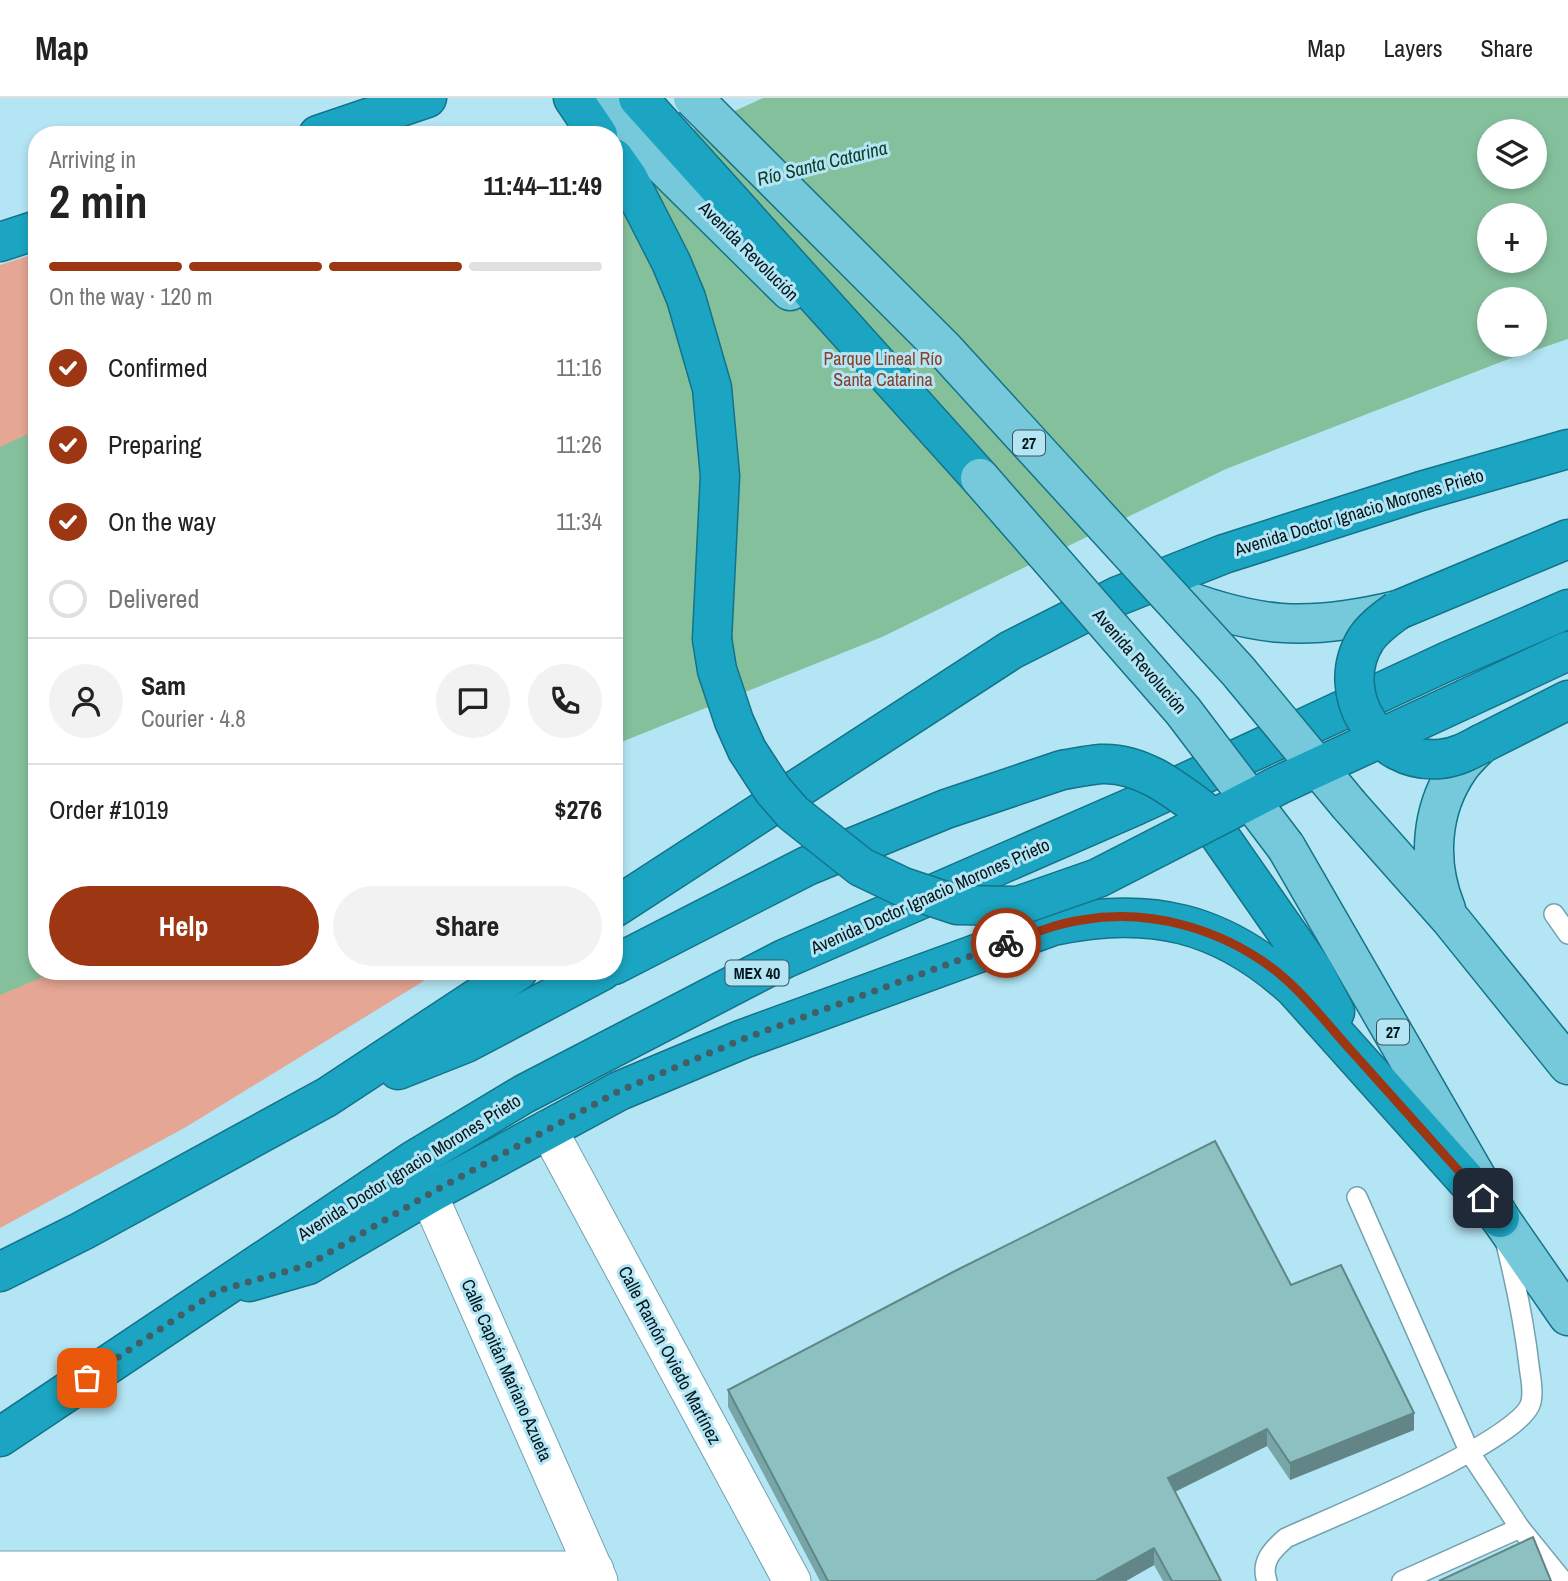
<!DOCTYPE html>
<meta charset="utf-8">
<style>
body{margin:0;font-family:"Archivo Narrow",sans-serif;background:#f2f2f2;color:#222;height:100vh;display:flex;flex-direction:column;font-size:26px;white-space:nowrap}
*{box-sizing:border-box;margin:0}
p{font-size:23px;color:#767676}
.icon{flex:none;width:38px;height:38px;fill:none;stroke:currentColor;stroke-width:2;stroke-linecap:round;stroke-linejoin:round}
.map{position:relative;flex:1;overflow:hidden}
.sheet{position:absolute;left:28px;top:28px;width:595px;height:854px;display:flex;flex-direction:column;background:#fff;border-radius:28px;box-shadow:0 4px 10px #0003}
.sheet>*{flex:none}
.controls{position:absolute;left:1477px;top:21px;display:grid;gap:14px}
.controls a{display:grid;place-items:center;width:70px;height:70px;border-radius:50%;background:#fff;box-shadow:0 4px 10px #0003;font-size:35px}
.pin{position:absolute;display:grid;place-items:center;width:60px;height:60px;color:#fff;margin:-30px;border-radius:14px;box-shadow:0 4px 10px #0006}
.courier{position:absolute;display:grid;place-items:center;width:70px;height:70px;margin:-35px;border:5px solid #9d3613;border-radius:50%;background:#fff;color:#222;box-shadow:0 2px 9px #0007}
.head em{font-style:normal;font-weight:700}
.head div{display:flex;flex-direction:column-reverse}
.head{display:flex;align-items:center;justify-content:space-between;height:119px;padding:0 21px}
h1{font-size:46px;font-weight:700;line-height:52px}
.bar{display:grid;grid-template-columns:repeat(4,1fr);gap:10px 7px;align-content:center;height:84px;padding:0 21px}
.bar i{height:9px;border-radius:5px;background:#e0e0e0}
.bar .selected{background:#9d3613}
.bar p{grid-column:span 4}
.line{display:flex;align-items:center;gap:18px;padding:0 21px;border-top:2px solid #e0e0e0}
.line div{flex:1}
.round{display:grid;place-items:center;flex:none;width:74px;height:74px;border-radius:37px;background:#f2f2f2}
ol{padding:0 21px;list-style:none}
li{display:flex;align-items:center;gap:21px;height:77px}
li p{margin-inline-start:auto}
li .icon{padding:7px;border-radius:50%;background:#9d3613;color:#fff;stroke-width:4}
li:last-child{color:#767676}
li i{width:38px;height:38px;border:4px solid #e0e0e0;border-radius:50%}
.button{display:flex;gap:14px;margin-top:auto;padding:14px 21px}
.button a{flex:1;height:80px;border-radius:42px;background:#9d3613;color:#fff;font-size:28px;font-weight:700;line-height:80px;text-align:center}
.button a+a{background:#f2f2f2;color:#222}
header{display:flex;align-items:center;gap:42px;box-sizing:border-box;height:98px;padding:0 35px;background:#fff;border-bottom:2px solid #e0e0e0}
header strong{font-size:33px}
nav{display:flex;gap:38px;margin-inline-start:auto;font-size:24px}
.map>svg:first-child{display:block}
.green{fill:#e5a693}
.water{fill:#85c09d;fill-rule:evenodd}
.lines{fill:none;stroke-linecap:round;stroke-linejoin:round}
.lane-casing{stroke:#73a2af;stroke-width:22}
.street-casing{stroke:#73a2af;stroke-width:39}
.primary-casing{stroke:#137388;stroke-width:41}
.highway-casing{stroke:#137388;stroke-width:41}
.lane{stroke:#fff;stroke-width:19}
.street{stroke:#fff;stroke-width:37}
.primary{stroke:#76c9da;stroke-width:38}
.highway{stroke:#1ba5c2;stroke-width:38}
.primary-bridge-casing{stroke:#137388;stroke-width:41;stroke-linecap:butt}
.highway-bridge-casing{stroke:#137388;stroke-width:41;stroke-linecap:butt}
.primary-bridge{stroke:#76c9da;stroke-width:38}
.highway-bridge{stroke:#1ba5c2;stroke-width:38}
.wall{fill:#78a5a6}
.shaded-wall{fill:#628687}
.building{fill:#8cc0c1;stroke:#628687;stroke-width:2}
.done{stroke:#425e67;stroke-width:7;stroke-dasharray:0 12.6}
.route{stroke:#9d3613;stroke-width:9}
.labels{text-anchor:middle;dominant-baseline:central;stroke-width:6;stroke-linejoin:round;paint-order:stroke}
.shield{fill:#b4e5f4;stroke:#39545c;stroke-width:2}
.shield-label{font-size:16px;font-weight:bold;fill:#04161b}
.street-label{font-size:18px;fill:#04161b;stroke:#b4e5f4}
.park-label{font-size:18px;fill:#8a3e26;stroke:#b4e5f4}
.water-label{font-size:19px;font-style:italic;fill:#0b3c24;stroke:#b4e5f4}
</style>
<header>
<strong>Map</strong>
<nav><a>Map</a><a>Layers</a><a>Share</a></nav>
</header>
<div class="map">
<svg width="1568" height="1483" viewBox="0 0 1568 1483">
<rect width="100%" height="100%" fill="#b4e5f4"/>
<path class="green" d="M37,155V873H440L186,1029L0,1130V167Z"/>
<g class="water">
<path d="M763,0H1568V241L1506,262L1226,371L882,539L614,647V68ZM1489,33H1535V79H1489ZM1489,117H1535V163H1489ZM1489,201H1535V247H1489Z"/>
<path d="M37,332V873H57L0,897V349Z"/>
</g>
<g class="lines">
<defs>
<g id="lane">
<path d="M1554,816L1568,836"/>
<path d="M1357,1099L1470,1355L1520,1430L1563,1483"/>
<path d="M1267,1483C1260,1464 1273,1451 1286,1440C1329,1420 1522,1343 1531,1304C1534,1292 1530,1278 1529,1267C1524,1225 1516,1186 1506,1146"/>
<path d="M1402,1483L1520,1430"/>
</g>
<g id="street">
<path d="M548,1031L792,1483"/>
<path d="M416,1068L599,1483"/>
<path d="M0,1472H595"/>
</g>
<g id="primary">
<path d="M595,0L790,193"/>
<path d="M1167,495C1255,530 1306,534 1398,512"/>
<path d="M1349,707L1451,822L1568,967"/>
<path d="M1286,749L1500,1120L1568,1218"/>
<path d="M1446,811C1427,765 1430,712 1459,670C1465,661 1473,654 1481,646"/>
</g>
<g id="highway">
<path d="M573,0L598,37"/>
<path d="M638,0L980,380"/>
<path d="M318,37L427,0"/>
<path d="M614,60L628,80L671,164L686,200L712,290L720,378L712,541"/>
<path d="M0,144L37,132"/>
<path d="M1398,512L1568,441"/>
<path d="M1467,600L1568,553"/>
<path d="M1481,646L1568,602"/>
<path d="M1201,711L1313,872L1335,914"/>
<path d="M614,810L1011,552L1118,498L1224,456L1421,393L1568,351"/>
<path d="M614,867L807,768L946,711L1062,672"/>
<path d="M398,972L466,945L602,873"/>
<path d="M0,1174L82,1133L327,999L518,873"/>
<path d="M249,1184L308,1167L429,1096L619,993L743,941L1053,828C1149,807 1222,824 1295,891L1500,1120"/>
<path d="M0,1339L414,1062L524,996L784,861L1135,708L1446,564L1568,511"/>
</g>
</defs>
<use href="#lane" class="lane-casing"/>
<use href="#street" class="street-casing"/>
<use href="#primary" class="primary-casing"/>
<use href="#highway" class="highway-casing"/>
<use href="#lane" class="lane"/>
<use href="#street" class="street"/>
<use href="#primary" class="primary"/>
<use href="#highway" class="highway"/>
<defs>
<g id="primary-bridge">
<path d="M693,0L945,252L1238,573L1349,707"/>
<path d="M980,380L1183,613L1286,749"/>
</g>
<g id="highway-bridge">
<path d="M1398,512C1386,521 1374,529 1366,541C1332,595 1378,667 1440,661C1455,660 1468,653 1481,646"/>
<path d="M712,541L717,572L734,623L747,652L773,692L793,715L861,769L903,789L957,807L1018,808L1098,780L1279,687L1467,600"/>
<path d="M1062,672C1075,670 1088,667 1101,666C1139,664 1172,689 1201,711"/>
</g>
</defs>
<use href="#primary-bridge" class="primary-bridge-casing"/>
<use href="#highway-bridge" class="highway-bridge-casing"/>
<use href="#primary-bridge" class="primary-bridge"/>
<use href="#highway-bridge" class="highway-bridge"/>
</g>
<path class="wall" d="M728,1292L1414,1332L1290,1382L1267,1348L1175,1394L1221,1483H1163L1154,1467L1126,1483H820L728,1309Z"/>
<g class="shaded-wall">
<path d="M1414,1315V1332L1290,1382V1365Z"/>
<path d="M1267,1331V1348L1168,1397V1380Z"/>
<path d="M1154,1450V1467L1126,1483H1095Z"/>
</g>
<g class="building">
<path d="M1215,1043L1291,1187L1341,1167L1414,1315L1290,1365L1267,1331L1168,1380L1221,1483H1172L1154,1450L1095,1483H828L728,1292L955,1173Z"/>
<path d="M1533,1439L1551,1483H1439Z"/>
</g>
<g class="lines">
<path class="done" d="M87,1280L217,1193L308,1167L429,1096L619,993L743,941L1006,845"/>
<path class="route" d="M1006,845C1031,836 1055,826 1082,822C1150,810 1222,831 1276,873C1306,897 1330,930 1356,958C1398,1005 1441,1053 1483,1100"/>
</g>
<g class="labels">
<g class="shield">
<rect x="1013" y="332.5" width="32" height="25" rx="5"/>
<rect x="725.5" y="862.5" width="63" height="25" rx="5"/>
<rect x="1377" y="921.5" width="32" height="25" rx="5"/>
</g>
<g class="shield-label">
<text x="1029" y="345">27</text>
<text x="757" y="875">MEX 40</text>
<text x="1393" y="934">27</text>
</g>
<g class="street-label">
<text transform="translate(749 153) rotate(45)">Avenida Revolución</text>
<text transform="translate(1359 414) rotate(-17)">Avenida Doctor Ignacio Morones Prieto</text>
<text transform="translate(1140 563) rotate(49)">Avenida Revolución</text>
<text transform="translate(930 798) rotate(-24)">Avenida Doctor Ignacio Morones Prieto</text>
<text transform="translate(409 1069) rotate(-32)">Avenida Doctor Ignacio Morones Prieto</text>
<text transform="translate(670 1257) rotate(62)">Calle Ramón Oviedo Martínez</text>
<text transform="translate(507 1272) rotate(66)">Calle Capitán Mariano Azueta</text>
</g>
<g class="park-label">
<text x="883" y="260">Parque Lineal Río<tspan x="883" dy="21">Santa Catarina</tspan></text>
</g>
<g class="water-label">
<text transform="translate(822 65) rotate(-14)">Río Santa Catarina</text>
</g>
</g>
</svg>
<div class="controls">
<a><svg class="icon" aria-label="layers" viewBox="0 0 24 24"><path d="M12 4l9 5-9 5-9-5zM3 14l9 5 9-5"/></svg></a>
<a>+</a>
<a>−</a>
</div>
<div class="pin" style="left:87px;top:1280px;background:#ea580c"><svg class="icon" aria-label="bag" viewBox="0 0 24 24"><path d="M5 8h14l-1 12H6zM9 8a3 3 0 0 1 6 0"/></svg></div>
<div class="pin" style="left:1483px;top:1100px;background:#1f2937"><svg class="icon" aria-label="home" viewBox="0 0 24 24"><path d="M3 11l9-7 9 7M6 9v11h12V9"/></svg></div>
<div class="courier" style="left:1006px;top:845px"><svg class="icon" aria-label="bike" viewBox="0 0 24 24"><circle cx="6" cy="16" r="4"/><circle cx="18" cy="16" r="4"/><path d="M6 16l4-8h5l3 8M10 8l3 8H6M13 5h3"/></svg></div>
<section class="sheet">
<div class="head"><div><h1>2 min</h1><p>Arriving in</p></div><em>11:44–11:49</em></div>
<div class="bar"><i class="selected"></i><i class="selected"></i><i class="selected"></i><i></i><p>On the way · 120 m</p></div>
<ol>
<li><svg class="icon" aria-label="check" viewBox="0 0 24 24"><path d="M5 12l5 5 9-10"/></svg>Confirmed<p>11:16</p></li>
<li><svg class="icon" aria-label="check" viewBox="0 0 24 24"><path d="M5 12l5 5 9-10"/></svg>Preparing<p>11:26</p></li>
<li><svg class="icon" aria-label="check" viewBox="0 0 24 24"><path d="M5 12l5 5 9-10"/></svg>On the way<p>11:34</p></li>
<li><i></i>Delivered</li>
</ol>
<div class="line" style="height:126px"><a class="round"><svg class="icon" aria-label="person" viewBox="0 0 24 24"><circle cx="12" cy="8" r="4"/><path d="M4 21q1-7 8-7t8 7"/></svg></a><div><b>Sam</b><p>Courier · 4.8</p></div><a class="round"><svg class="icon" aria-label="chat" viewBox="0 0 24 24"><path d="M4 5h16v11H9l-5 4z"/></svg></a><a class="round"><svg class="icon" aria-label="phone" viewBox="0 0 24 24"><path d="M5 4h4l2 5-3 2q2 4 5 5l2-3 5 2v4C11 20 4 13 5 4z"/></svg></a></div>
<div class="line" style="height:91px"><div>Order #1019</div><b>$276</b></div>
<div class="button"><a>Help</a><a>Share</a></div>
</section>
</div>
